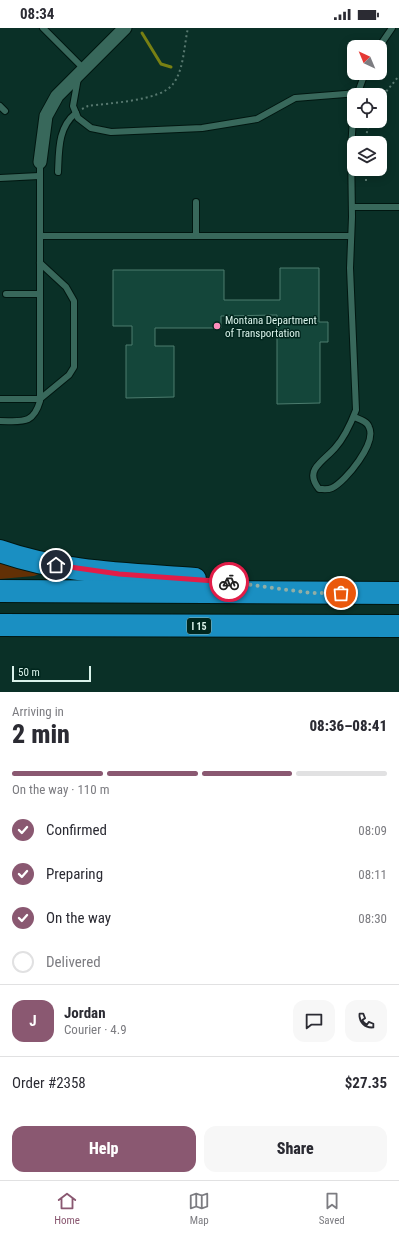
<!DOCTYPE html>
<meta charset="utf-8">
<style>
body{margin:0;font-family:"Roboto Condensed",sans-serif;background:#f7f7f7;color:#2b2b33;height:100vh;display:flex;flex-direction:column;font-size:15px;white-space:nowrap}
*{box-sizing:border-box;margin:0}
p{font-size:13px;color:#7c7c81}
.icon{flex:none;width:22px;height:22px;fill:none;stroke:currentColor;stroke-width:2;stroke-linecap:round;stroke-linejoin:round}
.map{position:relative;height:664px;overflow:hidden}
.side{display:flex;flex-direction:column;background:#fff;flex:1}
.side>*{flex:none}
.needle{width:26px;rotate:316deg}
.controls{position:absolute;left:347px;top:12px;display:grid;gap:8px}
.controls a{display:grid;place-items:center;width:40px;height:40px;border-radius:8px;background:#fff;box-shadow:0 2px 10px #0003;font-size:20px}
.scale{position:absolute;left:12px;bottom:10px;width:79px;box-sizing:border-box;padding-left:4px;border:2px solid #d9f2ea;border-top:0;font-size:11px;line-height:14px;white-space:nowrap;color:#d9f2ea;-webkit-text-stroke:3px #00261d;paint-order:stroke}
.pin{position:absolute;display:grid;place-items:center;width:34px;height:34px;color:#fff;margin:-17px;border:2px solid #fff;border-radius:50%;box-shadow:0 1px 4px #0007}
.courier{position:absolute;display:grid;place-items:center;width:40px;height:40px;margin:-20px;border:3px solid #e11d48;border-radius:50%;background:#fff;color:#222;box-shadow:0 1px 5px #0007}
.summary em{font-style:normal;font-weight:800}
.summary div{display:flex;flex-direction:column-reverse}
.summary{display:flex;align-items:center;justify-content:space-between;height:68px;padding:0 12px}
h1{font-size:26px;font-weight:800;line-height:30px}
.bar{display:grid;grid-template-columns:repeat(4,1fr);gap:6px 4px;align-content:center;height:48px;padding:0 12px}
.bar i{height:5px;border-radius:3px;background:#e1e1e2}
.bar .current{background:#8a5871}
.bar p{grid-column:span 4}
.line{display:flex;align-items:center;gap:10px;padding:0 12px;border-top:1px solid #e1e1e2}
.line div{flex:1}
.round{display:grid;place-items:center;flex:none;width:42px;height:42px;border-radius:12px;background:#f7f7f7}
ol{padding:0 12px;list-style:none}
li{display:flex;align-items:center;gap:12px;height:44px}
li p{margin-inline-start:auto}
li .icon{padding:4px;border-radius:50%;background:#8a5871;color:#fff;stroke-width:4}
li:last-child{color:#7c7c81}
li i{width:22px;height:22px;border:2px solid #e1e1e2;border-radius:50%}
.button{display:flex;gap:8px;margin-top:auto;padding:8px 12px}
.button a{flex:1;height:46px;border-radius:12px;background:#8a5871;color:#fff;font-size:16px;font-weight:800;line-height:46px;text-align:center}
.button a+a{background:#f7f7f7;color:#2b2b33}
.status{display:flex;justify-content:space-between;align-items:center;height:28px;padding:0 20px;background:#fff;direction:ltr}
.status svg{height:11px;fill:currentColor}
.tab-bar{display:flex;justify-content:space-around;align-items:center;height:56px;border-top:1px solid #e1e1e2;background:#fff;font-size:11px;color:#7c7c81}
.tab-bar a{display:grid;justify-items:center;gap:2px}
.tab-bar .current{color:#8a5871}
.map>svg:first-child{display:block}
.green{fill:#623005}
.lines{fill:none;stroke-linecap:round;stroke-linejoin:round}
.stream{stroke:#788013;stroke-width:3}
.building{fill:#14463a;stroke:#4c7c6e}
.service-casing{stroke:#001610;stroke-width:8}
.minor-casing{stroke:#001610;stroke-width:15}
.motorway-casing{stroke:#001610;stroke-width:24}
.path{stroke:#587970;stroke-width:2;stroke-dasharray:2 3;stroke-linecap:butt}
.service{stroke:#38685b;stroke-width:6}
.minor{stroke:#38685b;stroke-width:13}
.motorway{stroke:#1a8fc2;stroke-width:22}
.done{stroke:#91aea6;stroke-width:4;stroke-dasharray:0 7.2}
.route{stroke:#e11d48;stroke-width:5}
.poi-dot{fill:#fe8ebd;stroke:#00261d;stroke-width:1.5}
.labels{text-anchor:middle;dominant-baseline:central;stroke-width:3;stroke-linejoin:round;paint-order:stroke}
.shield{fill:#00261d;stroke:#98b5ac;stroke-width:1}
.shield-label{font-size:10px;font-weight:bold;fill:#d9f2ea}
.poi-label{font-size:11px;fill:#d9f2ea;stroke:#00261d;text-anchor:start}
</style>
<div class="status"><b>08:34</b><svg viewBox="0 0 49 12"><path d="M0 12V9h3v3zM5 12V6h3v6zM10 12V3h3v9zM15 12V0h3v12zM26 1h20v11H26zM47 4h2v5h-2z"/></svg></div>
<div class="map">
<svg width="399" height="664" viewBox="0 0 399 664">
<rect width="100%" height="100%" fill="#0a3027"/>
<path class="green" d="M0,529L44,544L34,548L0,551Z"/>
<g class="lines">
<path class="stream" d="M142,5L161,36L171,39"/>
</g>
<path class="building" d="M280,240H319V294H328V314H320V375L277,376V287L221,288V300H155V318H174V369L126,370V317H132V298H113V242H224V272H280Z"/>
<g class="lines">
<defs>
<g id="service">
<path d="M43,0L83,40"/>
<path d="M379,19L392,0"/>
<path d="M78,50L73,78L78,90L91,100L111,104L202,100L257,91L295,70L358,65"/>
<path d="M357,67L365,45"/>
<path d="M0,78L5,83"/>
<path d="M58,144C59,122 58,99 76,85"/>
<path d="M0,150L39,148"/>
<path d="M196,174V208"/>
<path d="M352,179H399"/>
<path d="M40,208H351"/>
<path d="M6,266H40"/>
<path d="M0,371H40L69,347L74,339V273L66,259L40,235"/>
<path d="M354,389C359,391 367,393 369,399C377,415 346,453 332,460C328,462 323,461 319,461C315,456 311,448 315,441C320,433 329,427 335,420C345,409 351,395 356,382L350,240L352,189L351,120L354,77"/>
<path d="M0,393C22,393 33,397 40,373V134"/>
</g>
<path id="minor" d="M40,134L46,88L57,68L125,0"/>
<g id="motorway">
<path d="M0,523C62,545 130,546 195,551"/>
<path d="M0,563L399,565"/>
<path d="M0,597L399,598"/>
</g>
</defs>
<use href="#service" class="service-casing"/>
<use href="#minor" class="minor-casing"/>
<use href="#motorway" class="motorway-casing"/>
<g class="path">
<path d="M380,71L399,48"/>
<path d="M82,81L88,78C108,75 161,73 173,56C184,42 184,17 188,0"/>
<path d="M365,115L369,93"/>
<path d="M366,141V154"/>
</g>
<use href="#service" class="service"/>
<use href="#minor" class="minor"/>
<use href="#motorway" class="motorway"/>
</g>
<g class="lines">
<path class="done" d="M229,554L311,565H341"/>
<path class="route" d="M56,537L119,546L229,554"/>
</g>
<circle class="poi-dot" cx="217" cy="298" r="4"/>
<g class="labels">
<rect class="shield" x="187" y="590" width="24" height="16" rx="3"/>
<g class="shield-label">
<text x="199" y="598">I 15</text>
</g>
<g class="poi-label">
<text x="225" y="292">Montana Department<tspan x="225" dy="13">of Transportation</tspan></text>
</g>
</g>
</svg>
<div class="controls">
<a><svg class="needle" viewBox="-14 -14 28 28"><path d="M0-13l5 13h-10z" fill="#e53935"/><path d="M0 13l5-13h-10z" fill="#7c7c81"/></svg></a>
<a><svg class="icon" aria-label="locate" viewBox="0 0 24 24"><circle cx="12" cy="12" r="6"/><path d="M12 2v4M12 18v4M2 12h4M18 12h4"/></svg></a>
<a><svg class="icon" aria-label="layers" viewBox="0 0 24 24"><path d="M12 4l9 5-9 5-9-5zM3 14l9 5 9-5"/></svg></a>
</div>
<div class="scale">50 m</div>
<div class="pin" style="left:341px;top:565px;background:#ea580c"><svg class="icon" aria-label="bag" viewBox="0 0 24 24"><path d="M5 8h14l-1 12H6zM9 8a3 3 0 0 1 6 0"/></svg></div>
<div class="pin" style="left:56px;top:537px;background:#1f2937"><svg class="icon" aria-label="home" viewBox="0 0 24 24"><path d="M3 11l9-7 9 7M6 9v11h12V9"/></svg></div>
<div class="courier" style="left:229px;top:554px"><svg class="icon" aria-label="bike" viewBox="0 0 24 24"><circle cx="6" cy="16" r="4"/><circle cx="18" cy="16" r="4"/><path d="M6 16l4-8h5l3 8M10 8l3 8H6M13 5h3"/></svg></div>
</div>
<section class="side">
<div class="summary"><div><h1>2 min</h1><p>Arriving in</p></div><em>08:36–08:41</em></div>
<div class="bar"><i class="current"></i><i class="current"></i><i class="current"></i><i></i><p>On the way · 110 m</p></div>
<ol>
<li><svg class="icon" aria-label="check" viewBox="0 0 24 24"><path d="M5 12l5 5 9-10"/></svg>Confirmed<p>08:09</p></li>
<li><svg class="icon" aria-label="check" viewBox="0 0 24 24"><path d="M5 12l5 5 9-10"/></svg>Preparing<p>08:11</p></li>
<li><svg class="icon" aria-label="check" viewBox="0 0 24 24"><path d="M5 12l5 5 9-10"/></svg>On the way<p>08:30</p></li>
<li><i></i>Delivered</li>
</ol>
<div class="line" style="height:72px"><b class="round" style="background:#8a5871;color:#fff">J</b><div><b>Jordan</b><p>Courier · 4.9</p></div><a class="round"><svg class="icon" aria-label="chat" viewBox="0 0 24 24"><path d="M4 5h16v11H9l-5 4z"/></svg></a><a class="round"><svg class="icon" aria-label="phone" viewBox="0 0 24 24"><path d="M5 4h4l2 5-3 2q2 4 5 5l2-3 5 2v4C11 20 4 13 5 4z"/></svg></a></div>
<div class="line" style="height:52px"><div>Order #2358</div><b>$27.35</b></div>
<div class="button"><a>Help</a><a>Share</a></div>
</section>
<nav class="tab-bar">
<a class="current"><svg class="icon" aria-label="home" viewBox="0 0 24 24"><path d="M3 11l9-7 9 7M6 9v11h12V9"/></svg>Home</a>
<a><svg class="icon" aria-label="map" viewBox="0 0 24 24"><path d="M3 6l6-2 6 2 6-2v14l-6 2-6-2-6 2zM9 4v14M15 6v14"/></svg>Map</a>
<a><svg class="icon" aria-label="saved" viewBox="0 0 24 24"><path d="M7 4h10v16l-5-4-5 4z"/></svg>Saved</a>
</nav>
